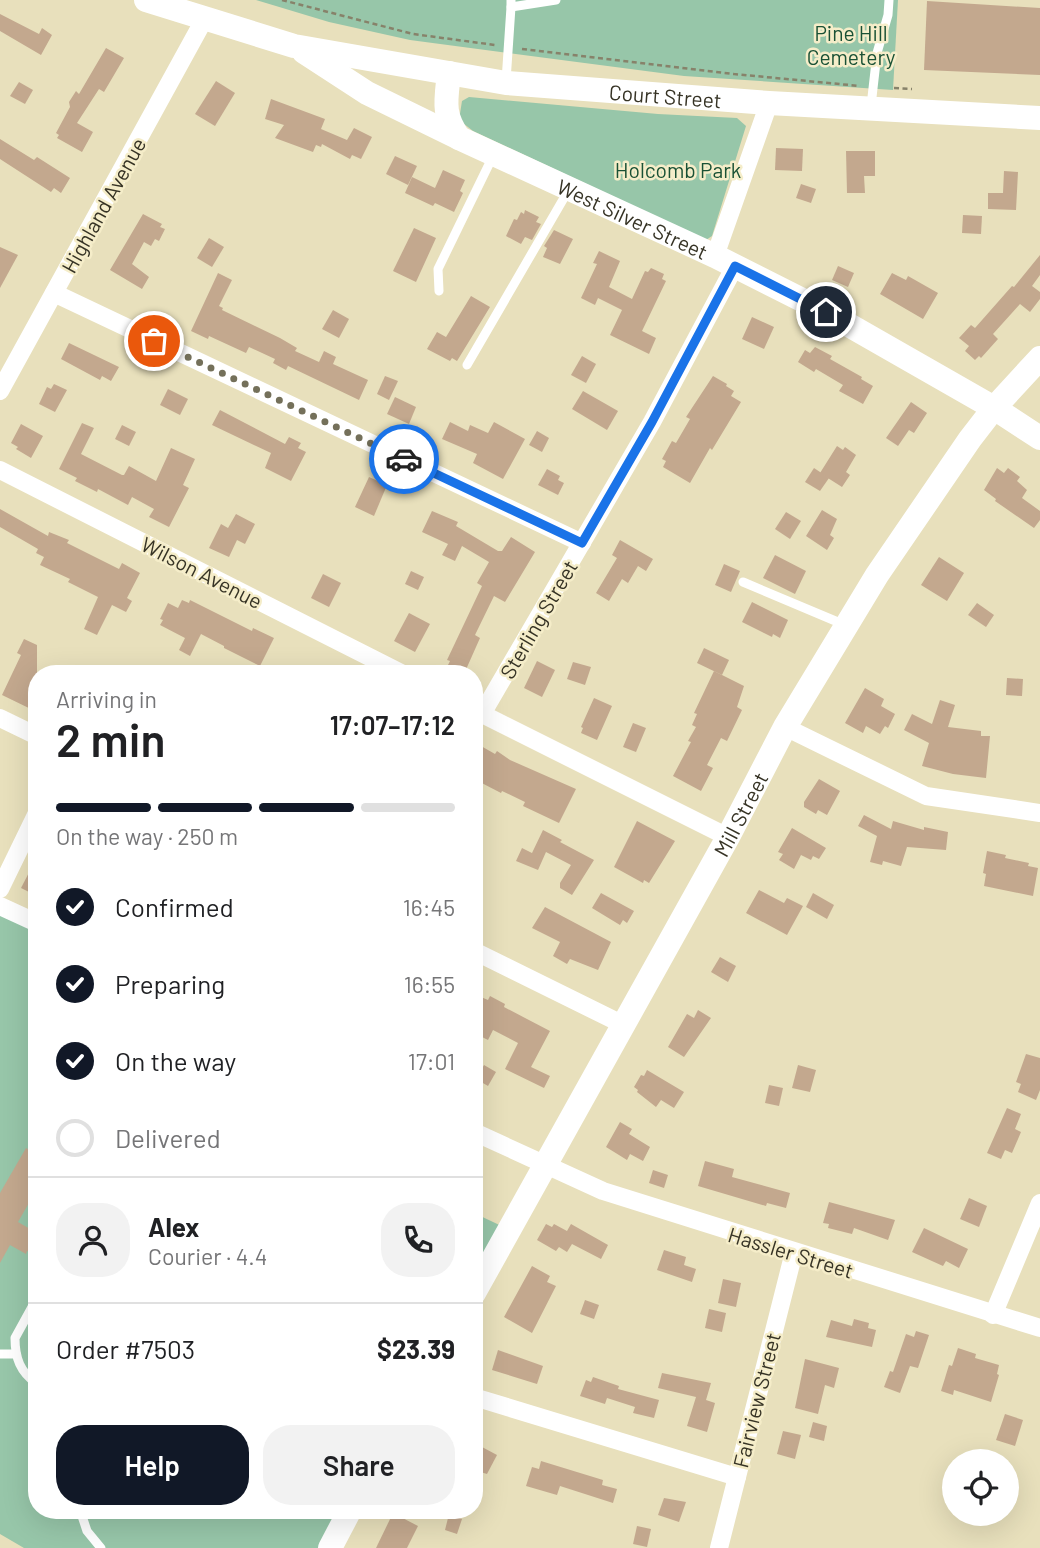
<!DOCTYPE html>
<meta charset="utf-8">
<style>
body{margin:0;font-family:Barlow,sans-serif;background:#f2f2f2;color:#202124;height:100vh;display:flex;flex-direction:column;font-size:26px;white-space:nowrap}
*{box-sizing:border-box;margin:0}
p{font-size:23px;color:#757577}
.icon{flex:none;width:38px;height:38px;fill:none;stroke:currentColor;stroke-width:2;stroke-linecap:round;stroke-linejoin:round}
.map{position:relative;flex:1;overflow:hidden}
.side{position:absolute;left:28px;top:665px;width:455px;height:854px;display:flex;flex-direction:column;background:#fff;border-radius:28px;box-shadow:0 7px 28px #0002}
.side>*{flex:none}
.fabs{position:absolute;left:942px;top:1449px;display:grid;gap:14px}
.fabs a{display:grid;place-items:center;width:77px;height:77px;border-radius:50%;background:#fff;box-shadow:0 7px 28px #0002;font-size:35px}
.pin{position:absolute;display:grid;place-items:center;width:60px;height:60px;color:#fff;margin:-30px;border:4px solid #fff;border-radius:50%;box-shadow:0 2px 7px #0007}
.courier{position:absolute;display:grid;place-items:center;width:70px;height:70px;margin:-35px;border:5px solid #1a73e8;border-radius:50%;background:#fff;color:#222;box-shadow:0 2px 9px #0007}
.head em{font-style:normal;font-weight:600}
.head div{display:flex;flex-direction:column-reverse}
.head{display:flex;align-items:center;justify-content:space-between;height:119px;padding:0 28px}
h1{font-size:46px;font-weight:600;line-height:52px}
.bar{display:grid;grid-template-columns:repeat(4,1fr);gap:10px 7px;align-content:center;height:84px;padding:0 28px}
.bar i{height:9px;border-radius:5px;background:#e0e0e0}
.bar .selected{background:#111827}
.bar p{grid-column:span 4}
.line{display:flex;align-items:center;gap:18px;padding:0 28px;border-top:2px solid #e0e0e0}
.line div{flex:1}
.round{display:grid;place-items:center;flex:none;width:74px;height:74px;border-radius:28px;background:#f2f2f2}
ol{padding:0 28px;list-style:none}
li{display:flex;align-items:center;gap:21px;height:77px}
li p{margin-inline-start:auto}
li .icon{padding:7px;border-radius:50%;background:#111827;color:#fff;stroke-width:4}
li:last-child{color:#757577}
li i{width:38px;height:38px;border:4px solid #e0e0e0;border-radius:50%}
.cta{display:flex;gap:14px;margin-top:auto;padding:14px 28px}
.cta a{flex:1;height:80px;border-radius:28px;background:#111827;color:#fff;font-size:28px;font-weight:600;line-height:80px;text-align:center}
.cta a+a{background:#f2f2f2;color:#202124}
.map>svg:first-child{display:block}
.green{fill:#97c6a9}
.building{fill:#c3a88e}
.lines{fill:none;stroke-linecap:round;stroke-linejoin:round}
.path{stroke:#87826a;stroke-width:2.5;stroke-dasharray:5 3.5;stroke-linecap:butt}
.lane{stroke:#fff;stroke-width:9}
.street{stroke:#fff;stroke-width:18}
.secondary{stroke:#fff;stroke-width:24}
.done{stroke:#74705a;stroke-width:7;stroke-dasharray:0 12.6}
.route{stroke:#1a73e8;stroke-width:9}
.labels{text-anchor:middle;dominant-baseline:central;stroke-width:5;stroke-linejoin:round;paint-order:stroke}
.park-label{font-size:21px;fill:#195135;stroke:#f5edc9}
.street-label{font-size:21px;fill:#363325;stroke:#f5edc9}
</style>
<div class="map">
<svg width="1040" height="1548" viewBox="0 0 1040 1548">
<rect width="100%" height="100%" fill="#e8e0bc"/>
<g class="green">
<path d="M256,0H898L893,90L684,76L410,40L329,22Z"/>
<path d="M469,97L658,114L737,118L746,126L712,236L706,240L473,131L459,120L462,101Z"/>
<path d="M0,906L37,923V1510H350L330,1548H24L0,1534Z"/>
<path d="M474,1213L510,1230L474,1293Z"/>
</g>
<g class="building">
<path d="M927,1L1040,8V75L924,70Z"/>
<path d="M0,14L39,34L42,28L52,35L41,55L0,31Z"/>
<path d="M106,48L124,58L104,92L99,89L77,123L93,132L82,152L57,138L59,135L56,133L70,107L69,102L76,91L79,94Z"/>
<path d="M216,81L235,93L215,126L195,114Z"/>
<path d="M19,82L33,90L25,104L10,96Z"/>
<path d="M271,99L325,119L321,129L347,140L354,128L372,137L361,159L352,155L350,159L322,144L321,147L316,145L313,152L275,138L284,125L265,119Z"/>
<path d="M0,139L34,160L37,157L70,178L61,193L54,188L51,192L0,159Z"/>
<path d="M776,148L803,149L802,171L775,170Z"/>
<path d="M846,151H875V176H864L865,193H847Z"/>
<path d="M395,156L417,166L408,185L386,174Z"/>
<path d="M443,170L465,180L460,191L463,193L454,212L435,203L433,206L405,193L412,177L435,188Z"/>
<path d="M1004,171L1018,172L1016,210L988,209V193H1003Z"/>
<path d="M801,184L816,189L811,203L796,198Z"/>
<path d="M525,210L539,217L536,222L541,224L532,240L525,237L521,244L506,236L514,219L517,220L521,212L524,214Z"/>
<path d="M143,214L162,224L160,227L165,229L159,241L155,239L151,246L144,242L132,264L149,277L142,289L110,270Z"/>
<path d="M963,215L982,216L981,234L962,233Z"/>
<path d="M414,228L436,238L416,282L393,271Z"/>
<path d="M554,230L573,239L560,264L543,257L547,248L544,246Z"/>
<path d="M209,238L224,247L212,267L197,258Z"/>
<path d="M0,247L18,255L0,288Z"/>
<path d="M599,251L620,261L609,287L632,299L645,271L648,272L651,268L664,274L662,279L666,281L642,331L656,338L649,354L610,335L622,310L598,298L595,305L581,298L597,264L593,263Z"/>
<path d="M1040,255V275L1032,286L1040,292V299L1030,312L1020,304L993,334L998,339L981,358L979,356L975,360L965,351L969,346L959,338L971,325L975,328L1012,286L1014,287Z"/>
<path d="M838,266L854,273L848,287L832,280Z"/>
<path d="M218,273L232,280L219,306L223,308L222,310L280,338L297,348L295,351L319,362L324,351L336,357L333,364L368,380L359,400L288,366L286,370L273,363L275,359L249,347L246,353L209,336L208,339L191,331Z"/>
<path d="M892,273L906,280L908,276L938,293L923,319L880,294Z"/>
<path d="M471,296L490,307L457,361L452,358L450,361L427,349L437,332L446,337Z"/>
<path d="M333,310L349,319L339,338L322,329Z"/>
<path d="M752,317L774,327L764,349L742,339Z"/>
<path d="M69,343L119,367L111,381L102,376L100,380L61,359Z"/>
<path d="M815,347L832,356L830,359L862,377L861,379L873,386L863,404L839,391L843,385L816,369L814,372L798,362L805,350L810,353Z"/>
<path d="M582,356L596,364L586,383L571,375Z"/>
<path d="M385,376L398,381L389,400L377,394Z"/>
<path d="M713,376L727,384L726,386L734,391L731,396L741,402L712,450L710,448L690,483L663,467L666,461L662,459L672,441L676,443L690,419L686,417Z"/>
<path d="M54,384L67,390L55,412L39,404L47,387L51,389Z"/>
<path d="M168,389L188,399L180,415L160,405Z"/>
<path d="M583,391L618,411L607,430L572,409Z"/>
<path d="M395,397L416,407L409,424L387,414Z"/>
<path d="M911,402L927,413L914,433L909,430L898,446L886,438Z"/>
<path d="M220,410L285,444L289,437L301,443L298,448L306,452L291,481L265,468L271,453L212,425Z"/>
<path d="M450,422L468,431L470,425L488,433L494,422L525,439L503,479L473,463L477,454L442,439Z"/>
<path d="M82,423L94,428L81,454L122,475H124L129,466L156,481L171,448L195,459L183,485L189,488L169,527L149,517L154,509L132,497L128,505L98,489L97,492L75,481L77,478L59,469Z"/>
<path d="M21,424L43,436L31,458L16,449L18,447L11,443Z"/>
<path d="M122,425L136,432L129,446L115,439Z"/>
<path d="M537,431L549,438L542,452L529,445Z"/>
<path d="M837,446L843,450L845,447L856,455L846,472L850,475L842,487L820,473Z"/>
<path d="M814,468L829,478L820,491L805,482Z"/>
<path d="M997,468L1004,473L1008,468L1020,477L1017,481L1027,490L1022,498L1040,511V520L1034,528L995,501L996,499L984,490Z"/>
<path d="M547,469L560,476L558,480L564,483L558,495L538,485Z"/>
<path d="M369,477L387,485L374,516L355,507Z"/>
<path d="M0,509L48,536L49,532L69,540L67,543L119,569L122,563L140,573L127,598L132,601L126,612L112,605L97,635L84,629L98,597L68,582L70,579L40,565L44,557L36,553L38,549L0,527Z"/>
<path d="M822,510L837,519L830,535L834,538L827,550L806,536Z"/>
<path d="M432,511L458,522L456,526L498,551H502L511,537L535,552L505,602L494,596L475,635L480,638L464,674L447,667L450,661L447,660L482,586L477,583L489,562L462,546L455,561L442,555L448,544L422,532Z"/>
<path d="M786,512L801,521L790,539L775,529Z"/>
<path d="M236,514L255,524L245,544L237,540L229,557L209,548L221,524L228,528Z"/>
<path d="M620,540L653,559L646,571L638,566L628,583L622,579L609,601L596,593L617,558L612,555Z"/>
<path d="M775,555L806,571L795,594L763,578Z"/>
<path d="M939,557L964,573L947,601L921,585Z"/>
<path d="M724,564L740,571L731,592L715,585Z"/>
<path d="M411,571L424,577L418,590L405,584Z"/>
<path d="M323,574L341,583L329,607L311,598Z"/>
<path d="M182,600L189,603L190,600L252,631L253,628L274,638L260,666L224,648V646L201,634L190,656L179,650L185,638L160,625L163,620L160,619L168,603L178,608Z"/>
<path d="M752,602L788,620L780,638L773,634L772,637L742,622Z"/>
<path d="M977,603L994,615L986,627L968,615Z"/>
<path d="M409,613L430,624L415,652L394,641Z"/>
<path d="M24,639L37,645V712L2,695L21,655L17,653Z"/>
<path d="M704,648L729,660L722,675L697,663Z"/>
<path d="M537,661L555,670L542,697L524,688Z"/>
<path d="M573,662L591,667L585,685L567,679Z"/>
<path d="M714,671L744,686L737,707L742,710L727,741L721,738L707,765L713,768L701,791L673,776L691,742L688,741L696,727L692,725L697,714L694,713Z"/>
<path d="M1007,678L1023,679L1022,696L1006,695Z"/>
<path d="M865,688L884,699L881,706L895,714L888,728L885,726L880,734L866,726L863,733L845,723Z"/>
<path d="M594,698L612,706L597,740L581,733L583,728L581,727Z"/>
<path d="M940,700L955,705L948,727L981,731V736H990L986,778L953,774L922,766L929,743L904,730L912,714L932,724Z"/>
<path d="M633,723L646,728L636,752L623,747Z"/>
<path d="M474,742L495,754L497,751L510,760L576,789L559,823L523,806L525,802L502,791L501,793L474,779Z"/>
<path d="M819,779L840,791L827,815L818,810L816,814L804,807V802Z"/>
<path d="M864,815L891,829L893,821L924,830V827L948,832L946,850L907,847L901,866L883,861L882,865L870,862L877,836L858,826Z"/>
<path d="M637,821L675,841L649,883L644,880L643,883L614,867Z"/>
<path d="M792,828L826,848L819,859L813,856L811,860L801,855L794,869L779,860L783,854L778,852Z"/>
<path d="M543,830L562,840L560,842L594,860L572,895L560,888V883L571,865L546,852L538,870L516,861L522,848L532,853Z"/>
<path d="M987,851L1006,855L1005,858L1029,863L1028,866L1038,868L1033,896L984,886L986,874L983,873Z"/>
<path d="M37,857V896L21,888Z"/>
<path d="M759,890L784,903L787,898L803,906L787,935L746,913Z"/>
<path d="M601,893L634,911L627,923L623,920L620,925L592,908Z"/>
<path d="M813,893L834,905L827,919L806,907Z"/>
<path d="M545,907L611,942L598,970L570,959L567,964L553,956L560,942L532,928Z"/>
<path d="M720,957L736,966L728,982L711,972Z"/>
<path d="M474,994L488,1000L490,996L505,1004L504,1007L550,1031L531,1067L550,1076L544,1088L505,1069L518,1043L493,1030L488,1040L474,1033Z"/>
<path d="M698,1010L711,1018L684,1057L668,1047L687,1014L694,1018Z"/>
<path d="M1026,1054L1040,1058V1090L1036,1100L1018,1092L1021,1084L1016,1082Z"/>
<path d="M484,1065L496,1072L488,1086L476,1079Z"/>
<path d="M798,1065L816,1070L810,1092L792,1088Z"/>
<path d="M647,1070L684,1092L674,1108L661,1100L656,1107L637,1092L638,1090L634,1087L641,1075L644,1076Z"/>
<path d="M769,1085L783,1088L779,1106L765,1103Z"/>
<path d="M1007,1108L1021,1114L1015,1129L1021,1132L1012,1153L1005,1150L1001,1159L987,1153Z"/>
<path d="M620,1122L632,1129L629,1134L650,1147L643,1161L630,1154L627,1160L606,1147Z"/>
<path d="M26,1148L37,1154V1189L18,1222L37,1233V1256L27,1251L26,1254L10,1245L0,1263V1193Z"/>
<path d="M705,1161L734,1169L732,1177L790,1193L786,1208L767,1203L766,1206L698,1186Z"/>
<path d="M653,1170L668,1175L664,1188L649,1183Z"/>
<path d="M969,1198L987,1206L979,1227L960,1219Z"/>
<path d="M829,1202L895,1220L888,1240L854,1228L852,1234L828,1228L829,1224L823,1223Z"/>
<path d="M546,1224L552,1227L554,1224L567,1231L571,1224L608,1245L601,1259L572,1244L567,1252L559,1247L556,1251L537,1240Z"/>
<path d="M924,1228L968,1249L959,1268L946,1261L943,1266L912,1252Z"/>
<path d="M664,1250L686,1257L684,1265L696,1269L692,1282L657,1270Z"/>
<path d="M532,1266L550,1276L547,1282L556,1286L532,1333L504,1317Z"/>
<path d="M723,1279L741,1283L736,1307L718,1303Z"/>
<path d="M585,1300L599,1305L594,1319L580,1314Z"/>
<path d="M709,1309L726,1313L722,1332L705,1328Z"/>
<path d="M854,1319L869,1323L868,1328L876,1330L872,1347L826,1337L831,1320L852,1326Z"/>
<path d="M916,1331L929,1335L918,1368L910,1366L900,1393L884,1387L890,1371L893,1372L906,1334L914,1337Z"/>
<path d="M958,1348L976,1354L975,1358L999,1365L997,1374L999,1375L991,1402L954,1390L953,1395L941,1391L949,1365L952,1366Z"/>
<path d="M498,1350L543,1366L537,1384L492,1370Z"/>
<path d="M805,1359L839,1368L834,1388L825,1385L818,1414L795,1408Z"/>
<path d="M662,1373L711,1383L706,1400L715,1403L707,1432L687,1426L696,1397L658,1388Z"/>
<path d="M593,1377L619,1386L618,1389L659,1400L654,1418L633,1413L635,1407L607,1398L605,1404L580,1396L586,1380L591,1382Z"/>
<path d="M1005,1414L1023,1420L1015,1446L996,1440Z"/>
<path d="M813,1422L827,1426L824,1441L809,1437Z"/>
<path d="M783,1431L801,1435L795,1459L777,1454Z"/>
<path d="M482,1447L497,1455L487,1474L474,1470V1460Z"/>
<path d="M541,1461L603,1480L602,1485L617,1489L613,1503L560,1486L557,1495L526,1486L532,1467L539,1469Z"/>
<path d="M664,1498L686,1502L679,1522L658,1515Z"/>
<path d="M393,1513L418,1526L407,1548H376Z"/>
<path d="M449,1514L462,1519L457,1534L445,1530Z"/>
<path d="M637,1526L651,1529L647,1547L633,1544Z"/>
</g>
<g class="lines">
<g class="path">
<path d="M282,0L413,34L495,45"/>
<path d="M522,49L734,74L860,86"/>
<path d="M894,88L912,89"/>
</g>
<g class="lane">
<path d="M511,0V7L556,0"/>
<path d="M506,81L511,7"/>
<path d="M871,106L877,53L888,15L889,0"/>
<path d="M439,291L438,269L493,156"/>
<path d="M467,365L568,191"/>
<path d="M743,582L845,625"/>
<path d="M37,1298L15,1338C15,1358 20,1372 37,1384"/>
<path d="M0,1354H16"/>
<path d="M80,1510L87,1531L101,1548"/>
</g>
<g class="street">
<path d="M715,256L769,103"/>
<path d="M54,293L582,543"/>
<path d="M0,391L205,18"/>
<path d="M0,470L403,674"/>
<path d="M474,710L728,837"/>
<path d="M482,714L652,422L735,266"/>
<path d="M0,718L37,736"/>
<path d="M785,727L926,796L1040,813"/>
<path d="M0,889L37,813"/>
<path d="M0,906L37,923"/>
<path d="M474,951L622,1024"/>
<path d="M474,1132L603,1191L1040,1328"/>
<path d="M993,1315L1040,1203"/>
<path d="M474,1397L737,1477"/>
<path d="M719,1548L794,1252"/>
</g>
<g class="secondary">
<path id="s1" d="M146,0L294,46L506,83L769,103L1040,118"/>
<path id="s2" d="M304,52L367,93L459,138L715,256L826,312L994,408L1040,438"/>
<path d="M449,73C446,101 442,114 459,138"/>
<path id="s3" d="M474,1293L728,837L785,727L877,575L970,439L994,408L1040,358"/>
<path d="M330,1548L350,1510"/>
</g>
</g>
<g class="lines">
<path class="done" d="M154,341L404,459"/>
<path class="route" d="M404,459L582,543L652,422L735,266L826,312"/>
</g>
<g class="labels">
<g class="park-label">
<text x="851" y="32">Pine Hill<tspan x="851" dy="24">Cemetery</tspan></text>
<text x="678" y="169">Holcomb Park</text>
</g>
<g class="street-label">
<text stroke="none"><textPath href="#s1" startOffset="530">Court Street</textPath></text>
<text transform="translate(103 205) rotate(-61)">Highland Avenue</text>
<text stroke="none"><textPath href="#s2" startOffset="369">West Silver Street</textPath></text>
<text transform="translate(202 572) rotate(27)">Wilson Avenue</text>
<text transform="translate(538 619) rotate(-60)">Sterling Street</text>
<text stroke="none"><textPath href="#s3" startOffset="548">Mill Street</textPath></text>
<text transform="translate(791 1252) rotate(17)">Hassler Street</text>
<text transform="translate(756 1400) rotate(-76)">Fairview Street</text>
</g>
</g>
</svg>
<div class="fabs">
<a><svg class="icon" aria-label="locate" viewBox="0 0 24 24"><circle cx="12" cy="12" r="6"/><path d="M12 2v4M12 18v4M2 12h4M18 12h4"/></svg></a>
</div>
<div class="pin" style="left:154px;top:341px;background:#ea580c"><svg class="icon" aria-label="bag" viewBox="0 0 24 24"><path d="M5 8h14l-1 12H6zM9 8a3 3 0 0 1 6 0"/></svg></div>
<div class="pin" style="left:826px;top:312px;background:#1f2937"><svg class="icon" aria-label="home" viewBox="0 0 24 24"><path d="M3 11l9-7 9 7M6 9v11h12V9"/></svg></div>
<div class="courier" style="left:404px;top:459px"><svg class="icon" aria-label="car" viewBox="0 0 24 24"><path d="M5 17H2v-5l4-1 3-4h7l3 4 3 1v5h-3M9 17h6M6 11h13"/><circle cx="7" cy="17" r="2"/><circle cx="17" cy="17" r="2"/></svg></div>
<section class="side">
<div class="head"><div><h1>2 min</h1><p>Arriving in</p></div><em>17:07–17:12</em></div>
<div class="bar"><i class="selected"></i><i class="selected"></i><i class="selected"></i><i></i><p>On the way · 250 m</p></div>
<ol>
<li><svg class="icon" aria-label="check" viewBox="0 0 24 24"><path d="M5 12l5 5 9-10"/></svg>Confirmed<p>16:45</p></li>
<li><svg class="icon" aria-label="check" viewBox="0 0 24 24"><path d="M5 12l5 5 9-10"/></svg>Preparing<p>16:55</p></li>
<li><svg class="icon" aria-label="check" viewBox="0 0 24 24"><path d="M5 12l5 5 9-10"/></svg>On the way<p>17:01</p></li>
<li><i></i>Delivered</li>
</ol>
<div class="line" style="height:126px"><a class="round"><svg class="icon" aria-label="person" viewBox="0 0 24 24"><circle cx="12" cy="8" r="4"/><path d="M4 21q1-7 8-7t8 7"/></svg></a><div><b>Alex</b><p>Courier · 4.4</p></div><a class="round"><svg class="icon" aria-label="phone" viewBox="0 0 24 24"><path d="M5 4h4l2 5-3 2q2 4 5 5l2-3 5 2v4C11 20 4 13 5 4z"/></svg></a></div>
<div class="line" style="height:91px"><div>Order #7503</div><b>$23.39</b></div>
<div class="cta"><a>Help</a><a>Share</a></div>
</section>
</div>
